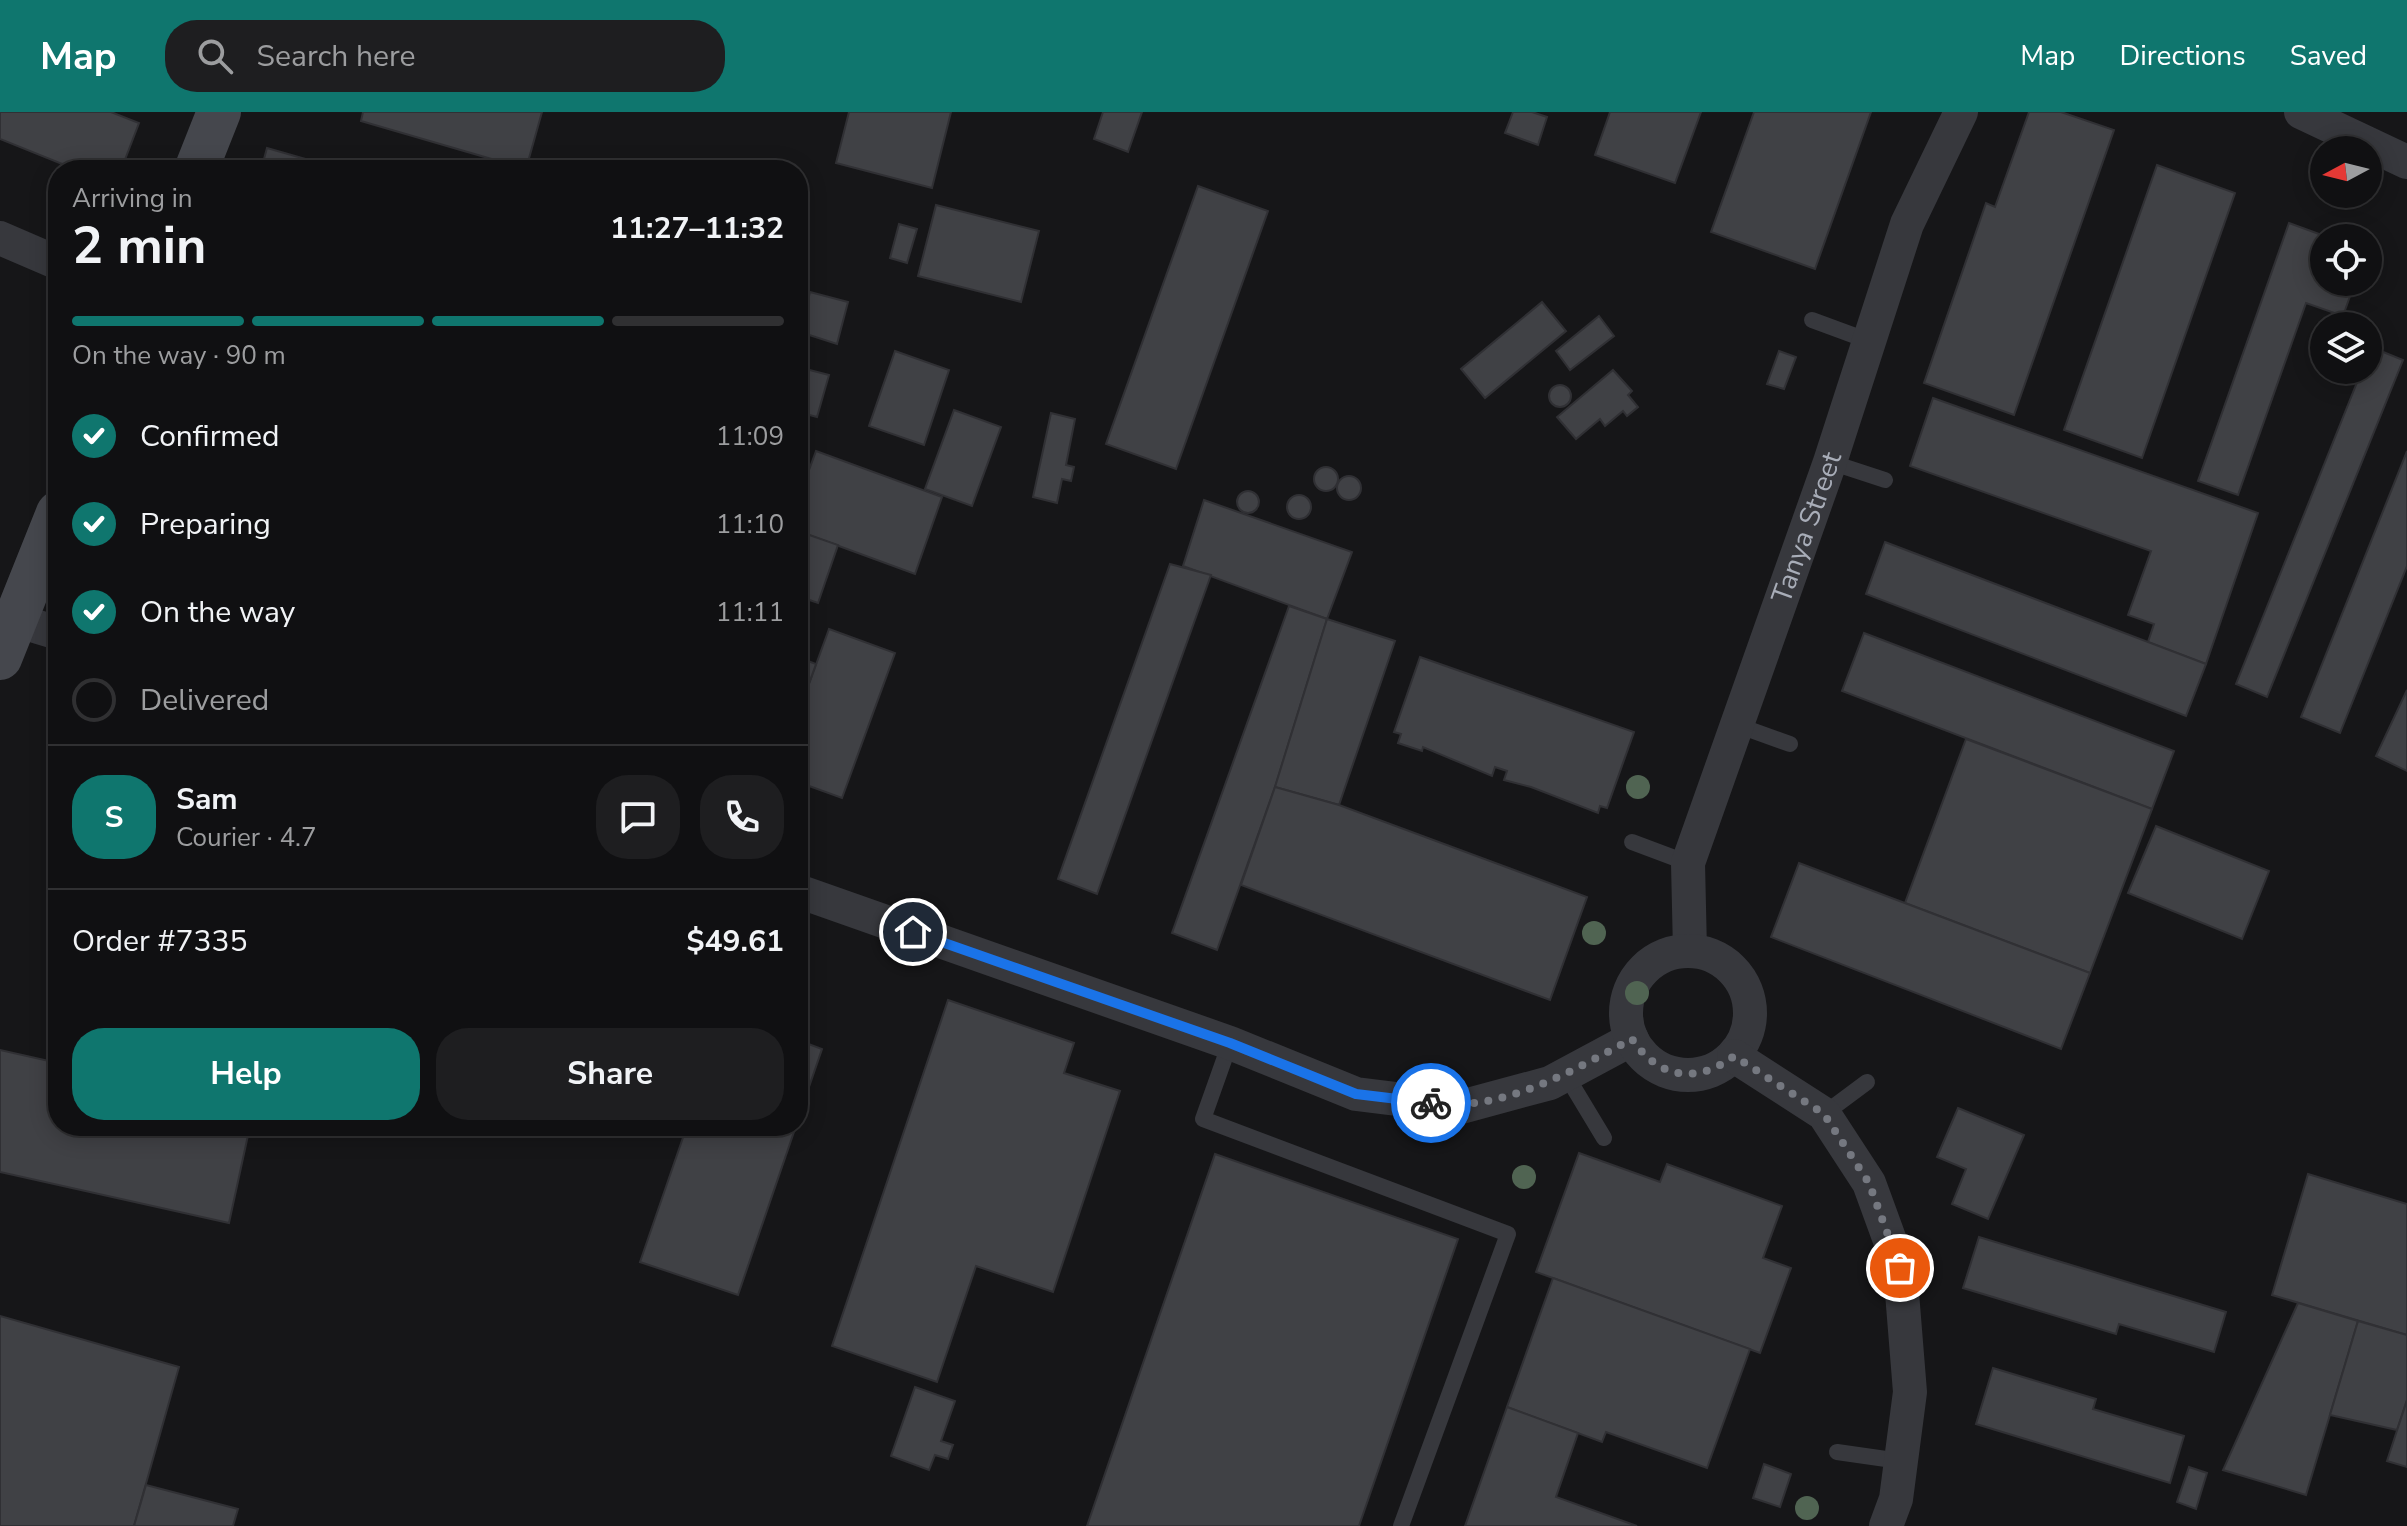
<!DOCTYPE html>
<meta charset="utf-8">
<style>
body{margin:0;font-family:"Nunito Sans",sans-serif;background:#1e1e20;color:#f1f3f6;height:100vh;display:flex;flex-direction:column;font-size:30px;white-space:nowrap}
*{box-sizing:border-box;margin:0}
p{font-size:26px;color:#9c9d9f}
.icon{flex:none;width:44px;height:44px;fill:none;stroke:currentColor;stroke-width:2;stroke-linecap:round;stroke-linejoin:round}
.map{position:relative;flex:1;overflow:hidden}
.drawer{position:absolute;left:48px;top:48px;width:760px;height:976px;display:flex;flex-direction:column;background:#101012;border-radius:32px;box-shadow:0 4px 20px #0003,0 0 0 2px #303032}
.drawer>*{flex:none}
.needle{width:52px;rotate:263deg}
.buttons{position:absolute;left:2310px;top:24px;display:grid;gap:16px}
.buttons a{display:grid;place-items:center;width:72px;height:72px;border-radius:50%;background:#101012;box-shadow:0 4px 20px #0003,0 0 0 2px #303032;font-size:40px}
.pin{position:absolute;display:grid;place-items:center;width:68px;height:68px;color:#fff;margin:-34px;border:4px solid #fff;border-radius:50%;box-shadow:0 2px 8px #0007}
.courier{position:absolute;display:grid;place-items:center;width:80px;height:80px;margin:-40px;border:6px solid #1a73e8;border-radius:50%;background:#fff;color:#222;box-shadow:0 2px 10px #0007}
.headline em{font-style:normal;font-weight:700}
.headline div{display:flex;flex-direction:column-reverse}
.headline{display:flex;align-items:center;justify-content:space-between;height:136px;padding:0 24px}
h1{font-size:52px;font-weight:700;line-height:60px}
.bar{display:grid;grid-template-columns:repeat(4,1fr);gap:12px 8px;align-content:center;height:96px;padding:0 24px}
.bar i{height:10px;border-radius:6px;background:#303032}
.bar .selected{background:#0f766e}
.bar p{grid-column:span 4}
.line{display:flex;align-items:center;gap:20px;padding:0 24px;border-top:2px solid #303032}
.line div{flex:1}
.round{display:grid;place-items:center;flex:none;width:84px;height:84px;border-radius:32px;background:#1e1e20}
ol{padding:0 24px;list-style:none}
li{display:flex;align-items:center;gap:24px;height:88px}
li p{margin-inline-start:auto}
li .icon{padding:8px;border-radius:50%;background:#0f766e;color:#fff;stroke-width:4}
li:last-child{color:#9c9d9f}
li i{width:44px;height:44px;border:4px solid #303032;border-radius:50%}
.primary-button{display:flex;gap:16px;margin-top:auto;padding:16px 24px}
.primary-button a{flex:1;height:92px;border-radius:32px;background:#0f766e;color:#fff;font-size:32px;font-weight:700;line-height:92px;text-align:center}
.primary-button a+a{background:#1e1e20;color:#f1f3f6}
header{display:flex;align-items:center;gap:48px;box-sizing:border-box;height:112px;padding:0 40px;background:#0f766e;color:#fff}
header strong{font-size:38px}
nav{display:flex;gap:44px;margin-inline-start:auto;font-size:28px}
.search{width:560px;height:72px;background:#1e1e20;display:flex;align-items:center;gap:20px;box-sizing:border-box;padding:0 28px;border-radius:32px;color:#9c9d9f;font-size:30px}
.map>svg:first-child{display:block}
.building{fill:#404145;stroke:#303034;stroke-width:2}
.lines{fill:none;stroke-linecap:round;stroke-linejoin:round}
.lane{stroke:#37383d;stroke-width:16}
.street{stroke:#37383d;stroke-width:34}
.secondary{stroke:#45474d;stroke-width:44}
.tree{fill:#506452}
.done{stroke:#757880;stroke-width:8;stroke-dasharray:0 14.4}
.route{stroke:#1a73e8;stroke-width:10}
.labels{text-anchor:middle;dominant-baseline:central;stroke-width:8;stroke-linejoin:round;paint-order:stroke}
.street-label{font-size:28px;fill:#a8adb8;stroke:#111113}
</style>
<header>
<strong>Map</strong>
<div class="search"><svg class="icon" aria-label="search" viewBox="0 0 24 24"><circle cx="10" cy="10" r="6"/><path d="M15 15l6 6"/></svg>Search here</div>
<nav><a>Map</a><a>Directions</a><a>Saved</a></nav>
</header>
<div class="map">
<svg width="2407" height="1414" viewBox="0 0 2407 1414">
<rect width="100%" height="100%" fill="#161618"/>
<g class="building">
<path d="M0,0H111L139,11L121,58H77L0,27Z"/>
<path d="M363,0H542L526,57L361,9Z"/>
<path d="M849,0H951L932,76L836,51Z"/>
<path d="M1103,0H1142L1128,40L1094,27Z"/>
<path d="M1513,0H1532L1547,5L1538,33L1505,21Z"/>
<path d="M1610,0H1701L1675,71L1595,43Z"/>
<path d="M1754,0H1871L1815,157L1711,120Z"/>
<path d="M2029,0H2061L2114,18L2014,303L1924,271L1986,91L1995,95Z"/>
<path d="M267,36L344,58H261Z"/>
<path d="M2157,53L2235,81L2142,346L2064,318Z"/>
<path d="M1198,74L1268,99L1176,357L1106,332Z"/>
<path d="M936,93L1039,119L1021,190L918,164Z"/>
<path d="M2289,111L2330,126H2324V170H2355L2343,204L2306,191L2238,383L2198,369Z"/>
<path d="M899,112L917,117L907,151L890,146Z"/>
<path d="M810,180L848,190L837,232L800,220Z"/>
<path d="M1542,190L1566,219L1485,286L1461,257Z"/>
<path d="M1599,204L1614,224L1570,258L1556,239Z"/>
<path d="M2371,235L2403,248L2267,585L2236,572L2362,258H2368Z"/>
<path d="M895,239L949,258L924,333L869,314Z"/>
<path d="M1779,239L1796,245L1784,277L1767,272Z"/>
<path d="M798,255L829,263L817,305L798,300Z"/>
<path d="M1613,258L1632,279L1628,283L1638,295L1627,304L1623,299L1605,314L1600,307L1576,327L1557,305Z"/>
<circle cx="1560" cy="284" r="11"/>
<path d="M1933,286L2258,401L2206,552L2148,530L2154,512L2128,503L2151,439L1910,354Z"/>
<path d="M954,298L1001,315L972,394L925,377Z"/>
<path d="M1051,301L1075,307L1066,353L1074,355L1071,369L1062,367L1057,391L1033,385Z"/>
<path d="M816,339L942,385L915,462L798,419V388Z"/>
<path d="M2407,339V454L2340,621L2301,605Z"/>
<circle cx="1326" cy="367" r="12"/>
<circle cx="1349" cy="376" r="12"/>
<circle cx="1248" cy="390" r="11"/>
<circle cx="1299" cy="395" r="12"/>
<path d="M1204,388L1352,440L1327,507L1183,454Z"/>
<path d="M798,419L838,433L818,491L798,484Z"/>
<path d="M1885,430L2206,552L2186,604L1866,482Z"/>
<path d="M1170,452L1211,463L1097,782L1058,767Z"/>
<path d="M1289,494L1327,507L1275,675L1217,838L1172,821Z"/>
<path d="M1327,507L1395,529L1339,693L1275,675Z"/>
<path d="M829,517L895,541L842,686L798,670V602Z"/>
<path d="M1864,521L2174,639L2152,697L1842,579Z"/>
<path d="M798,545L816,552L798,602Z"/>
<path d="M1420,545L1634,620L1607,696L1600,694L1598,701L1531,675L1504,668L1507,659L1495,655L1492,664L1423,635L1422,639L1398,631L1401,622L1394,620Z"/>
<path d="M2407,578V659L2376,644Z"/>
<path d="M1966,627L2152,697L2090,861L1905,791Z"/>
<path d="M1275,675L1339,693L1587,785L1550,888L1241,773Z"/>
<path d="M2156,714L2269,759L2242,827L2128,781Z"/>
<path d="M1799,751L2090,861L2061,937L1771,825Z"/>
<path d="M948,888L1074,931L1064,961L1120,979L1053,1180L976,1154L937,1270L832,1234Z"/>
<path d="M798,928L822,937L798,1007Z"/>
<path d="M0,938L58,951V1014H250L229,1111L0,1060Z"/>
<path d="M1958,996L2024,1023L1988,1107L1952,1092L1966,1057L1937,1045Z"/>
<path d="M687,1014H796L738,1183L640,1150Z"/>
<path d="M1579,1041L1660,1070L1667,1052L1782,1094L1763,1146L1791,1156L1760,1241L1536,1160Z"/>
<path d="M1215,1042L1458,1127L1359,1414H1087Z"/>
<path d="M2308,1062L2407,1092V1223L2272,1183Z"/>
<path d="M1979,1125L2226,1200L2214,1240L2119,1212L2116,1222L1963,1176Z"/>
<path d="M1553,1166L1750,1237L1707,1356L1606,1320L1602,1330L1507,1295Z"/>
<path d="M2298,1191L2358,1209L2306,1383L2223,1358Z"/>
<path d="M0,1204L179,1255L134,1414H0Z"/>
<path d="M2358,1209L2407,1223V1288L2397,1318L2330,1303Z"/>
<path d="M1993,1256L2096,1287L2093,1297L2184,1324L2170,1371L1976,1312Z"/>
<path d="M915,1275L955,1289L941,1329L953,1333L948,1347L935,1343L929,1358L891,1344Z"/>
<path d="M2407,1288V1355L2387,1349Z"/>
<path d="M1507,1295L1578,1321L1556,1385L1637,1414H1465Z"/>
<path d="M1764,1352L1791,1362L1780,1395L1753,1386Z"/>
<path d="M2189,1355L2207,1361L2196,1397L2177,1390Z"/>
<path d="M146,1373L238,1397L233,1414H134Z"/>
</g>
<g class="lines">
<g class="lane">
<path d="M1812,208L1869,229"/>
<path d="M1830,350L1885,368"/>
<path d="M1737,613L1790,632"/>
<path d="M1632,730L1688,751"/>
<path d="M1230,931L1203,1007L1508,1122L1401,1414"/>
<path d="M1566,963L1604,1026"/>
<path d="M1824,1002L1867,970"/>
<path d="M1837,1340L1900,1349"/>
</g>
<g class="street">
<path d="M2301,0L2407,50"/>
<path d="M0,126L58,151"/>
<path d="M15,508L58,521"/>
<path d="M798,779L1230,931L1356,982L1461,995L1550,971L1632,927"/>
<path id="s1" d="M1690,839L1688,751L1830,350L1907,112L1961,0"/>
<circle cx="1688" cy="901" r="62"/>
<path d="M1734,944L1824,1002L1869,1071L1900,1156L1910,1280L1896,1387L1886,1414"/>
</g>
<g class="secondary">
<path d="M196,58L219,0"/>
<path d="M0,546L58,401"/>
</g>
</g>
<g class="tree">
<circle cx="1638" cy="675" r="12"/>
<circle cx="1594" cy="821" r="12"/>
<circle cx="1637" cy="881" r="12"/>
<circle cx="1524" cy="1065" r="12"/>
<circle cx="1807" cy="1396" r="12"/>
</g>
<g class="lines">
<path class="done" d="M1431,991C1503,1000 1570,960 1632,927C1658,966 1696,973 1734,944L1824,1002L1869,1071L1900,1156"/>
<path class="route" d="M913,820L1230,931L1356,982L1431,991"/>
</g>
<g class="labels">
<g class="street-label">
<text stroke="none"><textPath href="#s1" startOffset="444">Tanya Street</textPath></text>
</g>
</g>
</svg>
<div class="buttons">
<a><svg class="needle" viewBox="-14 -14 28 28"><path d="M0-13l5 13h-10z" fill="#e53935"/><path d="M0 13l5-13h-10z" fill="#9c9d9f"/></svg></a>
<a><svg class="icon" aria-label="locate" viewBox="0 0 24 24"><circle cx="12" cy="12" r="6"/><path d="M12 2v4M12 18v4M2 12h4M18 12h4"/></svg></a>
<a><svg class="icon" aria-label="layers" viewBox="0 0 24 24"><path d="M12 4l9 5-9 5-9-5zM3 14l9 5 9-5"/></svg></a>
</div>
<div class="pin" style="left:1900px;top:1156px;background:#ea580c"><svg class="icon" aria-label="bag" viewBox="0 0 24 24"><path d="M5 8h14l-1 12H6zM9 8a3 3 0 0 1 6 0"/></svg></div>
<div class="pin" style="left:913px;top:820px;background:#1f2937"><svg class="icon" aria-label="home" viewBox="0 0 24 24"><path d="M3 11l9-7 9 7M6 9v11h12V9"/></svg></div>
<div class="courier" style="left:1431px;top:991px"><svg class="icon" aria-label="bike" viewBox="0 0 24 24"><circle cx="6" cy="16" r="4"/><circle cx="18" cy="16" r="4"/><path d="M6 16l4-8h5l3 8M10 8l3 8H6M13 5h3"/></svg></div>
<section class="drawer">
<div class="headline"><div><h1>2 min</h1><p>Arriving in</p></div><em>11:27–11:32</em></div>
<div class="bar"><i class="selected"></i><i class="selected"></i><i class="selected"></i><i></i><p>On the way · 90 m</p></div>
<ol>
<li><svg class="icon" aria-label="check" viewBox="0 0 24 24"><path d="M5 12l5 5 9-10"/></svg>Confirmed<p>11:09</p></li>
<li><svg class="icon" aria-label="check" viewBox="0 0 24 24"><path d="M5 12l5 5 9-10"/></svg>Preparing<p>11:10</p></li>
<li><svg class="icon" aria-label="check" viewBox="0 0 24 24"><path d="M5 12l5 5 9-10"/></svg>On the way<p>11:11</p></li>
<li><i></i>Delivered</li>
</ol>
<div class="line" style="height:144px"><b class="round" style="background:#0f766e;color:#fff">S</b><div><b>Sam</b><p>Courier · 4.7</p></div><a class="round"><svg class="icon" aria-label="chat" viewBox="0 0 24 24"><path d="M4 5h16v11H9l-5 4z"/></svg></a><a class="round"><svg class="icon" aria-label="phone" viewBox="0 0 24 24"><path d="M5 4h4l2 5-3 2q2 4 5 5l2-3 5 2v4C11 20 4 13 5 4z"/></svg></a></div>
<div class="line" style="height:104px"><div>Order #7335</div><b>$49.61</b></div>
<div class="primary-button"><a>Help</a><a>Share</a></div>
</section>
</div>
